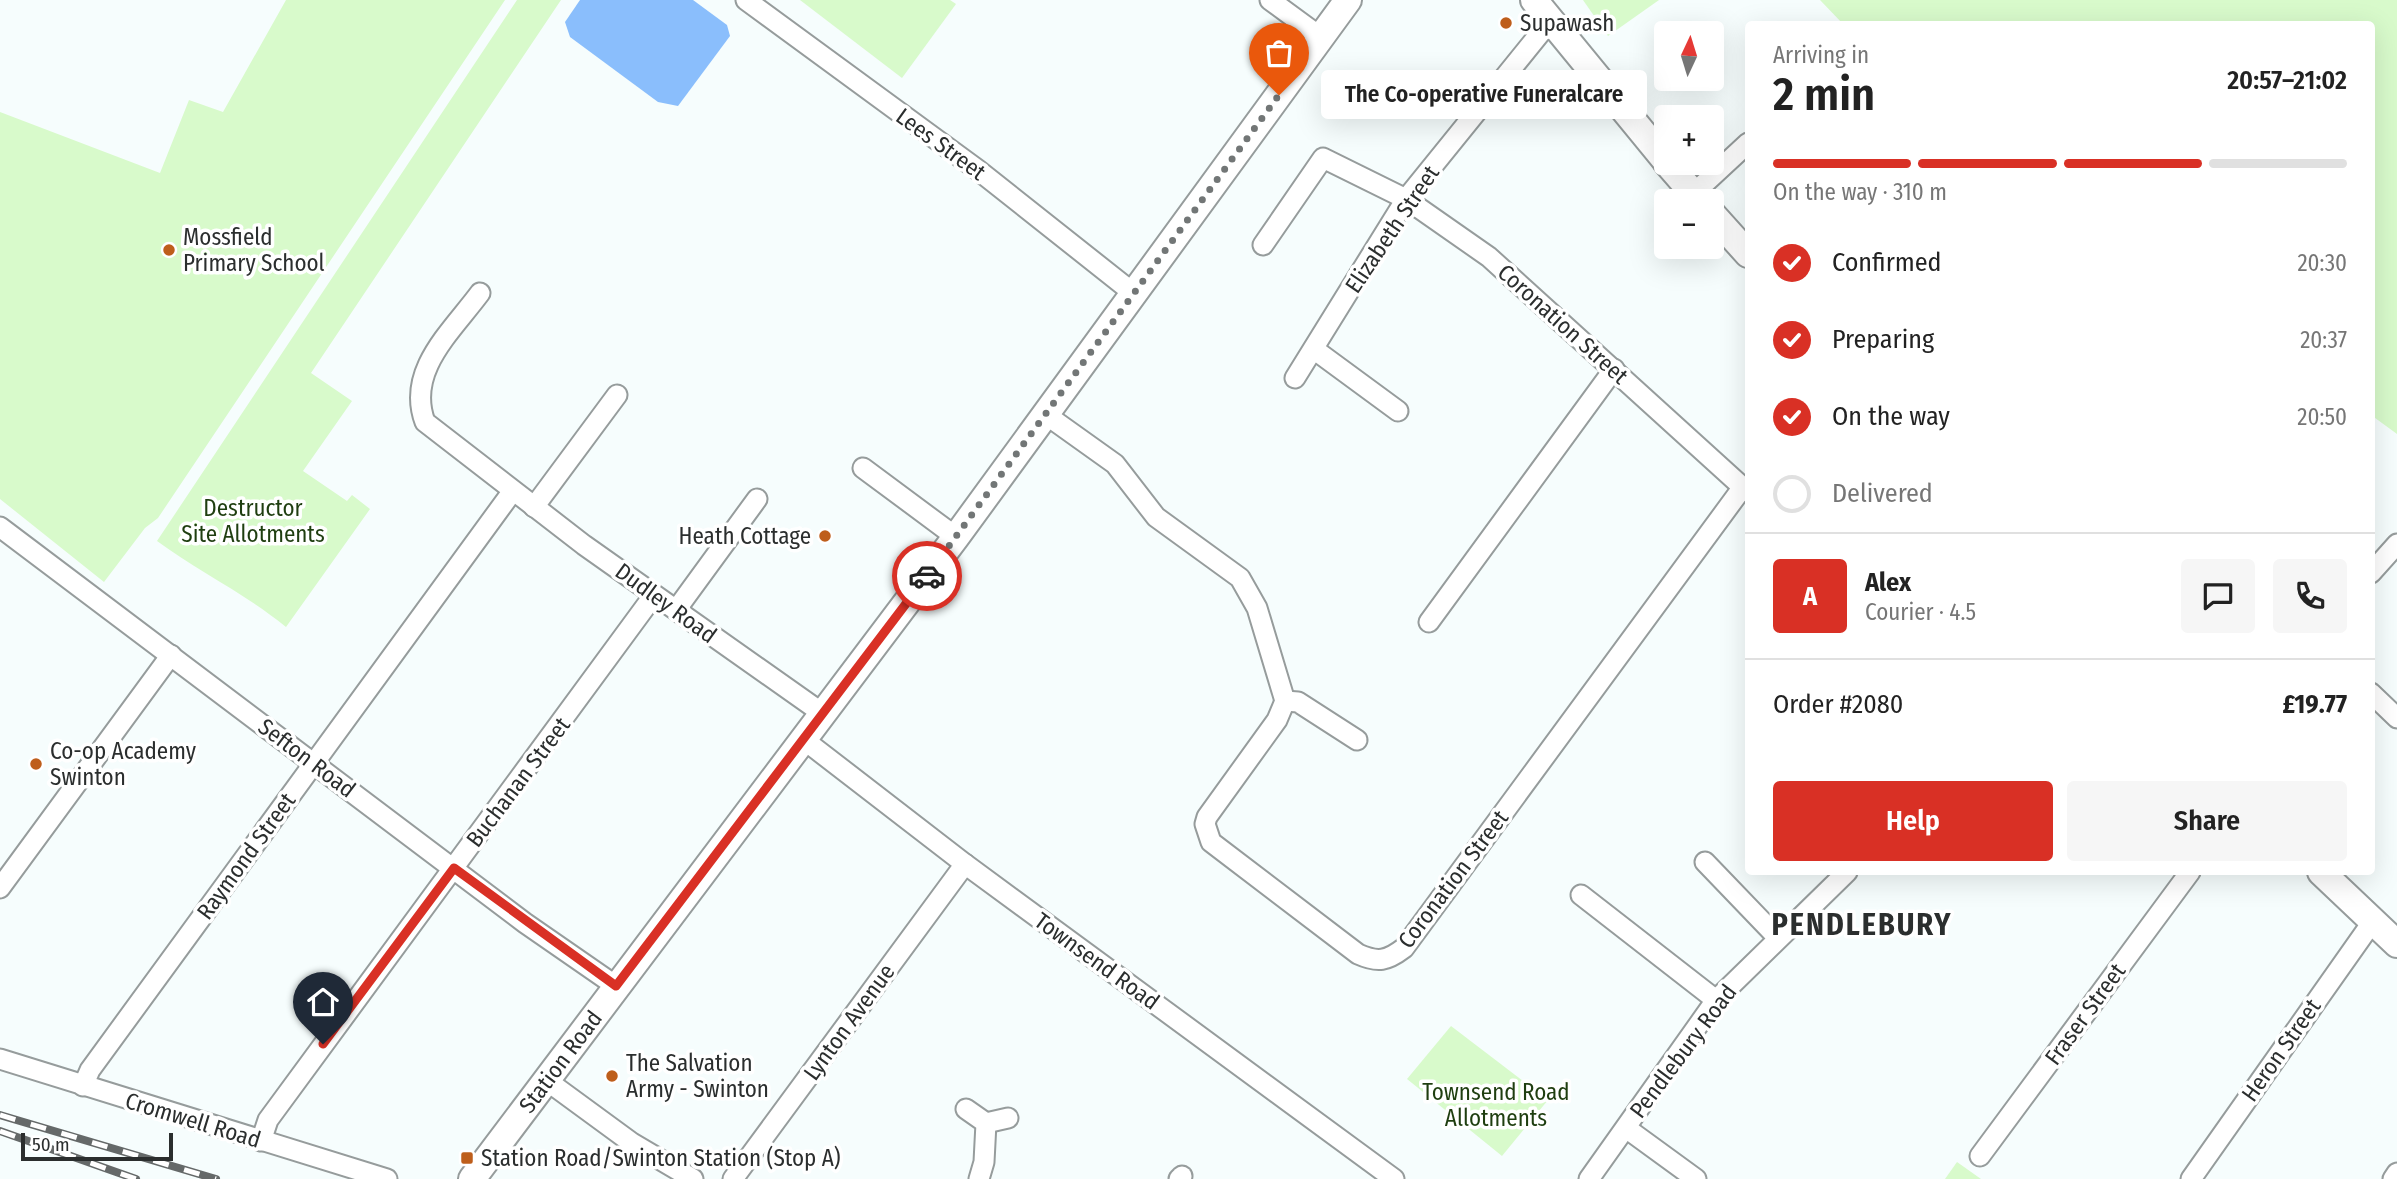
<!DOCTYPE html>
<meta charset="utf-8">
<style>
body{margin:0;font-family:"Fira Sans Condensed",sans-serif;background:#f6f6f6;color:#222;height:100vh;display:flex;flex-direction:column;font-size:26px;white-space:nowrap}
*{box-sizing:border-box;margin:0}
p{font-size:23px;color:#767676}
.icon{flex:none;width:38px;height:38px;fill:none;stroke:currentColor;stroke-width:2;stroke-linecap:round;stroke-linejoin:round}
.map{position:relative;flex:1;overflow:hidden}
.sheet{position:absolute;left:1745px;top:21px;width:630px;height:854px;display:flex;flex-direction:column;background:#fff;border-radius:7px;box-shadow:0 7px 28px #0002}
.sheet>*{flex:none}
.needle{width:46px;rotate:4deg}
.controls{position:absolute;left:1654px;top:21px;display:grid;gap:14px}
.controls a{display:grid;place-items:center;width:70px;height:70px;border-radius:7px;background:#fff;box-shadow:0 7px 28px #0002;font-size:35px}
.scale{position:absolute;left:21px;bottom:18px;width:152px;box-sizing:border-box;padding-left:7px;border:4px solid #2b2e2e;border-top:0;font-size:19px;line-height:24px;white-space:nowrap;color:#2b2e2e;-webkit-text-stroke:5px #fff;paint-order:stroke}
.pin{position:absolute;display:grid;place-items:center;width:60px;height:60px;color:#fff;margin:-72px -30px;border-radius:50% 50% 50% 0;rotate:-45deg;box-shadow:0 0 7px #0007}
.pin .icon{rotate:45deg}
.courier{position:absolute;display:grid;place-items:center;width:70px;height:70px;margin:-35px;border:5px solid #d93025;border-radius:50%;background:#fff;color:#222;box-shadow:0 2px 9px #0007}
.bubble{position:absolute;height:49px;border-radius:7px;background:#fff;box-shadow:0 7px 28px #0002;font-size:23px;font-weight:600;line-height:49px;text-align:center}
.head em{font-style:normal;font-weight:600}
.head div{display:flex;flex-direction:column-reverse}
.head{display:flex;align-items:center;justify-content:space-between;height:119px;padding:0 28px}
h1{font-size:46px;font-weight:600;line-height:52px}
.bar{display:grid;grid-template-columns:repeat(4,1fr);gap:10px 7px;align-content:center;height:84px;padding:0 28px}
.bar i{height:9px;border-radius:5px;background:#e0e0e0}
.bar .selected{background:#d93025}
.bar p{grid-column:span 4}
.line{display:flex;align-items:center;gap:18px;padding:0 28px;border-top:2px solid #e0e0e0}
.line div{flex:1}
.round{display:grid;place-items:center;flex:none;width:74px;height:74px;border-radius:7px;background:#f6f6f6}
ol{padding:0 28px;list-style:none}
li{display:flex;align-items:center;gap:21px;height:77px}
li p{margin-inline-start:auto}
li .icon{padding:7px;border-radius:50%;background:#d93025;color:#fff;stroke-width:4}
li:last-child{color:#767676}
li i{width:38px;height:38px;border:4px solid #e0e0e0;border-radius:50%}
.cta{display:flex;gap:14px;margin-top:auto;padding:14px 28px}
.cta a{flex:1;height:80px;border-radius:7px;background:#d93025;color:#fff;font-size:28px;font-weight:600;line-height:80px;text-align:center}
.cta a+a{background:#f6f6f6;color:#222}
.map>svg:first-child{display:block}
.green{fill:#d8facb}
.water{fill:#8abefc}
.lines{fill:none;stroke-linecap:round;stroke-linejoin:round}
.minor-casing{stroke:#969c9c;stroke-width:23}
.major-casing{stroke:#969c9c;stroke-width:30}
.minor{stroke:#fff;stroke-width:19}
.major{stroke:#fff;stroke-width:26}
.rail-casing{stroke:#656969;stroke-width:8}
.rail{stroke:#fff;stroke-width:5;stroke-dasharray:16;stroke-linecap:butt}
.done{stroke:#727676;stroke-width:7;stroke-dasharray:0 12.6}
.route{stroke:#d93025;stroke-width:9}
.poi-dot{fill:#be5e1b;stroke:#fff;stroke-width:2.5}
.labels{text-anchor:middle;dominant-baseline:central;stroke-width:7;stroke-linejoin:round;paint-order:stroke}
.poi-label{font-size:23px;fill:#2b2e2e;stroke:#fff;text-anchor:start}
.street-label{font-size:23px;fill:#2b2e2e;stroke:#fff}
.park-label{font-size:23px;fill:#1f3e10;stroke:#fff}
.district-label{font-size:30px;font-weight:bold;letter-spacing:2px;fill:#2b2e2e;stroke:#fff}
</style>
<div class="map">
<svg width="2397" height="1179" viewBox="0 0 2397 1179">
<rect width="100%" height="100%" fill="#f6fdfd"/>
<g class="green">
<path d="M286,0H505L158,518L145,528L104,582L0,499V112L160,173L189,100L223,112Z"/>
<path d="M517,0H561L311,373L352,401L303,471L347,501L352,495L370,509L286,627C246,594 199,572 157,541Z"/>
<path d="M800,0H950L956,4L902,78Z"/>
<path d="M1583,0H1659L1608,36Z"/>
<path d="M1820,0H2397V434L2371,415V24H1843Z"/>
<path d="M1451,1026L1548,1100L1502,1156L1407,1079Z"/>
<path d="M1957,1162L1981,1179H1945Z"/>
</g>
<path class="water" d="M580,0H693L727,25L730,36L678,106L658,102L570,37L565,22Z"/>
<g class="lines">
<defs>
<g id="minor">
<path d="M746,0L978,170L1132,292"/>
<path d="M1270,0L1319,36"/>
<path d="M1693,194L1748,143"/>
<path d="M1263,245L1323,158L1406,199L1489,257L1748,492"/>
<path d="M480,293C451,332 406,371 425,422L584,545L822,713"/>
<path d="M1315,350L1398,411"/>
<path d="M1295,378L1406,199L1550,21"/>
<path d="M1045,414L1115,464L1156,517L1240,578L1257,608L1285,701"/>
<path d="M863,468L956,537"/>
<path d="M534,507L617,395"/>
<path d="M0,527L525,923L616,986"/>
<path d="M2371,573L2397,544"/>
<path d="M676,610L757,499"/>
<path d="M1429,622L1614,369"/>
<path d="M2371,693L2397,718"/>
<path d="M1285,701L1277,720L1207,817L1205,824L1211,842L1358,954C1378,963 1387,961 1404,948L1743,487"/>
<path d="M1285,701L1298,702L1357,740"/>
<path d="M803,739L965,864L1394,1179"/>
<path d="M1705,862L1778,938"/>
<path d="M0,888L171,655"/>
<path d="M1581,895L1716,1000"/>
<path d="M0,1059L387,1179"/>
<path d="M546,1080L632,1143L693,1179"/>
<path d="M83,1086L90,1070L512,492"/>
<path d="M966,1109L986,1123L984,1162L979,1179"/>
<path d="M986,1123L1008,1118"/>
<path d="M1626,1128L1696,1179"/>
<path d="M261,1141L268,1120L654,595"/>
<path d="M1980,1156L2190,872"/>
<path d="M733,1179L965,864"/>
<path d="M1179,1179L1182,1176"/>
<path d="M1589,1179L1716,1000L1847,872"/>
<path d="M2191,1179L2373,921"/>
<path d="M2393,1179L2397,1173"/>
</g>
<g id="major">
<path d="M1534,0L1666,161"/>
<path d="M1667,163L1700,201"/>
<path d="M1712,214L1748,254"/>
<path d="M2321,872L2397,944"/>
<path id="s1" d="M472,1179L956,537L1348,0"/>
</g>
</defs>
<use href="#minor" class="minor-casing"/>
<use href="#major" class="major-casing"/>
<use href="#minor" class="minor"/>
<use href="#major" class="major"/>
<defs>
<g id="rail">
<path d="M0,1115L216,1179"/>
<path d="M0,1131L136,1179"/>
</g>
</defs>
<use href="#rail" class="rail-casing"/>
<use href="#rail" class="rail"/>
</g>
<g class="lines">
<path class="done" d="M927,576L1279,95"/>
<path class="route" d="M323,1044L454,868L616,986L927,576"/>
</g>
<g class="poi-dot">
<circle cx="1506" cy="23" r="7"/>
<circle cx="169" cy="250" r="7"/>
<circle cx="825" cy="536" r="7"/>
<circle cx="36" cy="764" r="7"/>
<circle cx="612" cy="1076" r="7"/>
<rect x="460" y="1151" width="14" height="14" rx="3.5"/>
</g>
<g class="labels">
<g class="poi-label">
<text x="1520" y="23">Supawash</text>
<text x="183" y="237">Mossfield<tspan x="183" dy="26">Primary School</tspan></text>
<text x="811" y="536" text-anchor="end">Heath Cottage</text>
<text x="50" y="751">Co-op Academy<tspan x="50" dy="26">Swinton</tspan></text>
<text x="626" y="1063">The Salvation<tspan x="626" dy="26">Army - Swinton</tspan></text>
<text x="481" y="1158">Station Road/Swinton Station (Stop A)</text>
</g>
<g class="street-label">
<text transform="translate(941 144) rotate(36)">Lees Street</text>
<text transform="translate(1392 229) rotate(-56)">Elizabeth Street</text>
<text transform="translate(1563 324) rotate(42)">Coronation Street</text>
<text transform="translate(666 603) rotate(36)">Dudley Road</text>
<text transform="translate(307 758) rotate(37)">Sefton Road</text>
<text transform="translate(518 782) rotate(-53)">Buchanan Street</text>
<text transform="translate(246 856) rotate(-54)">Raymond Street</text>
<text transform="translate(1453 879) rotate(-53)">Coronation Street</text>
<text transform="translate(1097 961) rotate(36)">Townsend Road</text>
<text transform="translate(2085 1014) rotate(-54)">Fraser Street</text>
<text transform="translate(849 1022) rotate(-54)">Lynton Avenue</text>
<text transform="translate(2281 1050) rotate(-55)">Heron Street</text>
<text transform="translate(1683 1051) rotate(-53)">Pendlebury Road</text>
<text stroke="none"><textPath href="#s1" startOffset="147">Station Road</textPath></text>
<text transform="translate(193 1120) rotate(17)">Cromwell Road</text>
</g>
<g class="park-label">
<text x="253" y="508">Destructor<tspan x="253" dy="26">Site Allotments</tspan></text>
<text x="1496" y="1092">Townsend Road<tspan x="1496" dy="26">Allotments</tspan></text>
</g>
<g class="district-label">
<text x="1862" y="925">PENDLEBURY</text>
</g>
</g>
</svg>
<div class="controls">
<a><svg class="needle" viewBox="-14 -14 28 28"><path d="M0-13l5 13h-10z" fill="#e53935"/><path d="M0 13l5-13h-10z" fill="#767676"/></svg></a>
<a>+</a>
<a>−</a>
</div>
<div class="scale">50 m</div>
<div class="pin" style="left:1279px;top:95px;background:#ea580c"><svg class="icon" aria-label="bag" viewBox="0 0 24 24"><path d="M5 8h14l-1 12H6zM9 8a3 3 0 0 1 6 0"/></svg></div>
<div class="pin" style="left:323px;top:1044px;background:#1f2937"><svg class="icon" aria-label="home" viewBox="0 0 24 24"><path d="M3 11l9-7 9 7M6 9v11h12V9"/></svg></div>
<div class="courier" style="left:927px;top:576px"><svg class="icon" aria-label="car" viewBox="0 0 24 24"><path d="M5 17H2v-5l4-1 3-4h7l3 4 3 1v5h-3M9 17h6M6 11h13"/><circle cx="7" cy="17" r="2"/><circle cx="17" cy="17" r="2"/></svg></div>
<div class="bubble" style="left:1321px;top:70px;width:326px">The Co-operative Funeralcare</div>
<section class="sheet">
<div class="head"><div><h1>2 min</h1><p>Arriving in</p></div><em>20:57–21:02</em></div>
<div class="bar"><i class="selected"></i><i class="selected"></i><i class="selected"></i><i></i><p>On the way · 310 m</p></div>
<ol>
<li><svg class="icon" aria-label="check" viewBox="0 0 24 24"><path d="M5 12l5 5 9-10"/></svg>Confirmed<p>20:30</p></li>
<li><svg class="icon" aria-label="check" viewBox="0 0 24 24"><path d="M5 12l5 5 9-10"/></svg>Preparing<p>20:37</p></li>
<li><svg class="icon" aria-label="check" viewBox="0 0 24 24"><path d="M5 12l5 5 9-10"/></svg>On the way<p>20:50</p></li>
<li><i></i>Delivered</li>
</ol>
<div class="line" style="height:126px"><b class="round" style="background:#d93025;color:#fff">A</b><div><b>Alex</b><p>Courier · 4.5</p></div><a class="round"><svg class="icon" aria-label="chat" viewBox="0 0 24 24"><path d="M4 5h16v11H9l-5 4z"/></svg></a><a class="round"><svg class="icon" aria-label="phone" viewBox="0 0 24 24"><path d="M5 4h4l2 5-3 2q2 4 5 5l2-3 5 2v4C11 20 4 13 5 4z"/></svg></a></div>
<div class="line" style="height:91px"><div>Order #2080</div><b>£19.77</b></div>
<div class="cta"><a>Help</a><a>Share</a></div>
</section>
</div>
